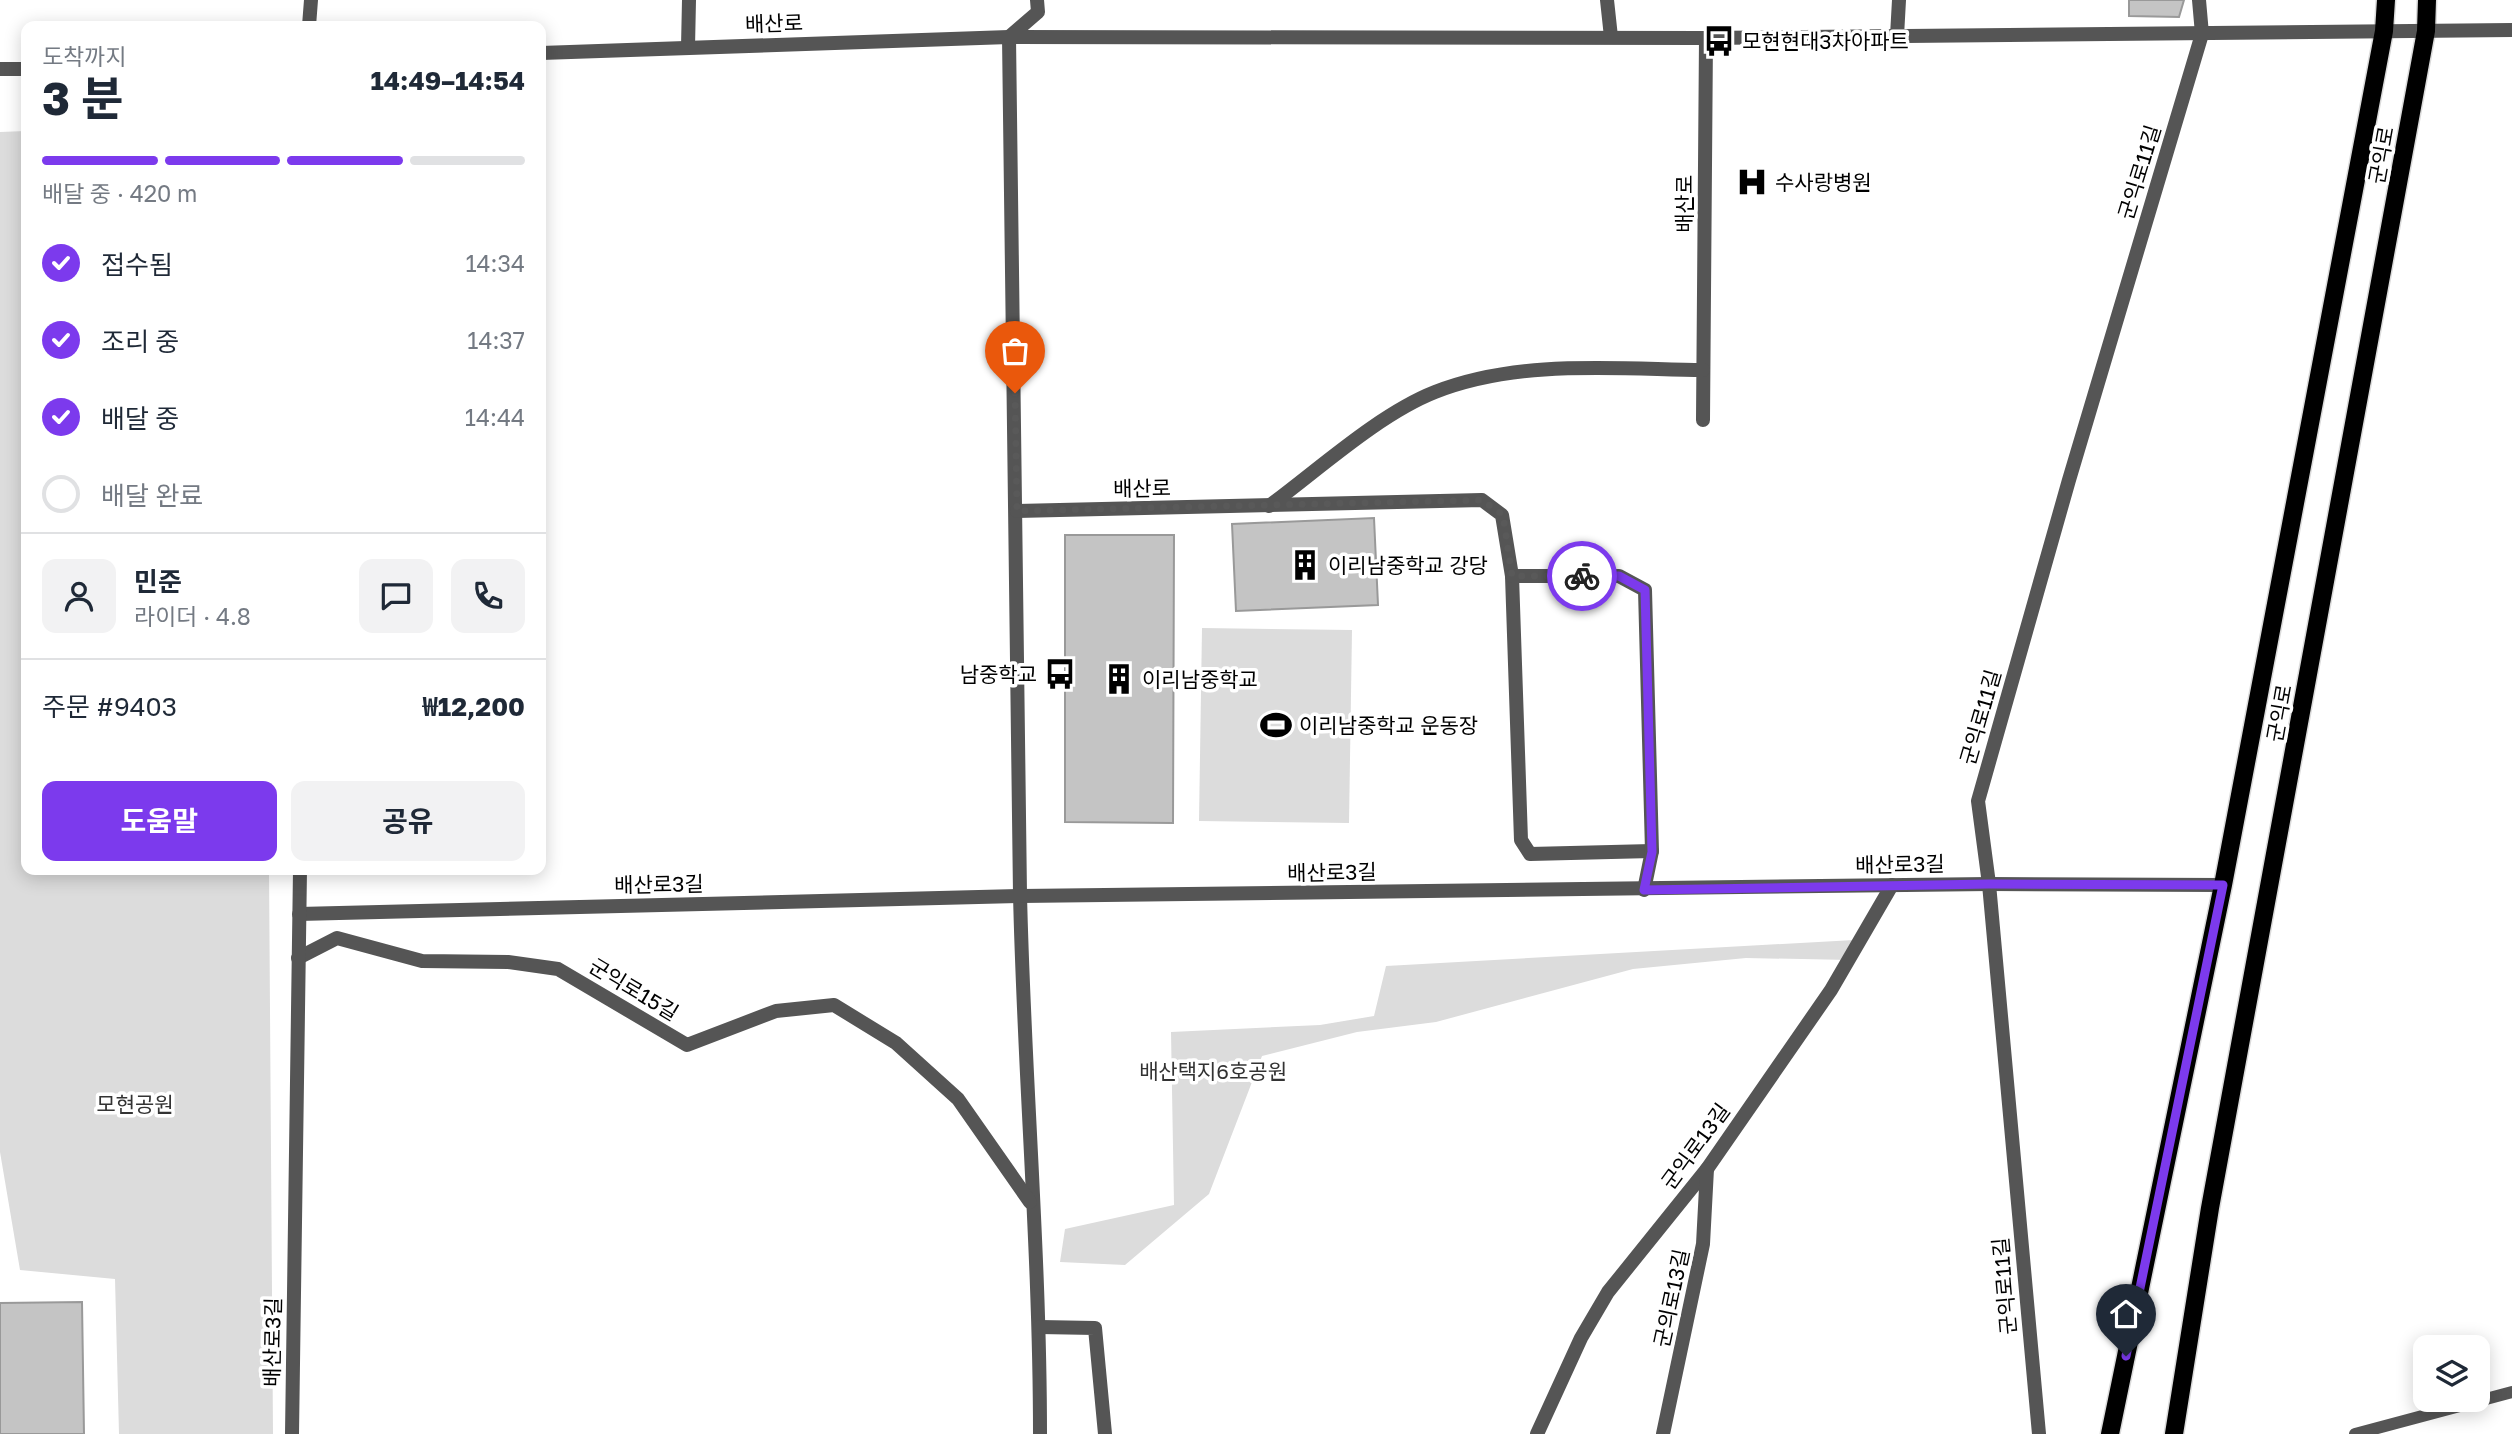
<!DOCTYPE html>
<html lang="ko">
<meta charset="utf-8">
<style>
body{margin:0;font-family:"Golos Text","Noto Sans KR",sans-serif;background:#f2f2f3;color:#1f2937;height:100vh;display:flex;flex-direction:column;font-size:26px;white-space:nowrap}
*{box-sizing:border-box;margin:0}
p{font-size:23px;color:#747a83}
.icon{flex:none;width:38px;height:38px;fill:none;stroke:currentColor;stroke-width:2;stroke-linecap:round;stroke-linejoin:round}
.map{position:relative;flex:1;overflow:hidden}
.sheet{position:absolute;left:21px;top:21px;width:525px;height:854px;display:flex;flex-direction:column;background:#fff;border-radius:14px;box-shadow:0 4px 18px #0003}
.sheet>*{flex:none}
.controls{position:absolute;left:2413px;top:1335px;display:grid;gap:14px}
.controls a{display:grid;place-items:center;width:77px;height:77px;border-radius:14px;background:#fff;box-shadow:0 4px 18px #0003;font-size:35px}
.pin{position:absolute;display:grid;place-items:center;width:60px;height:60px;color:#fff;margin:-72px -30px;border-radius:50% 50% 50% 0;rotate:-45deg;box-shadow:0 0 7px #0007}
.pin .icon{rotate:45deg}
.courier{position:absolute;display:grid;place-items:center;width:70px;height:70px;margin:-35px;border:5px solid #7c3aed;border-radius:50%;background:#fff;color:#222;box-shadow:0 2px 9px #0007}
.overview em{font-style:normal;font-weight:700}
.overview div{display:flex;flex-direction:column-reverse}
.overview{display:flex;align-items:center;justify-content:space-between;height:119px;padding:0 21px}
h1{font-size:46px;font-weight:700;line-height:52px}
.bar{display:grid;grid-template-columns:repeat(4,1fr);gap:10px 7px;align-content:center;height:84px;padding:0 21px}
.bar i{height:9px;border-radius:5px;background:#e0e1e3}
.bar .selected{background:#7c3aed}
.bar p{grid-column:span 4}
.line{display:flex;align-items:center;gap:18px;padding:0 21px;border-top:2px solid #e0e1e3}
.line div{flex:1}
.round{display:grid;place-items:center;flex:none;width:74px;height:74px;border-radius:14px;background:#f2f2f3}
ol{padding:0 21px;list-style:none}
li{display:flex;align-items:center;gap:21px;height:77px}
li p{margin-inline-start:auto}
li .icon{padding:7px;border-radius:50%;background:#7c3aed;color:#fff;stroke-width:4}
li:last-child{color:#747a83}
li i{width:38px;height:38px;border:4px solid #e0e1e3;border-radius:50%}
.cta{display:flex;gap:14px;margin-top:auto;padding:14px 21px}
.cta a{flex:1;height:80px;border-radius:14px;background:#7c3aed;color:#fff;font-size:28px;font-weight:700;line-height:80px;text-align:center}
.cta a+a{background:#f2f2f3;color:#1f2937}
.map>svg:first-child{display:block}
.green{fill:#dcdcdc}
.building{fill:#c4c4c4;stroke:#999;stroke-width:2}
.lines{fill:none;stroke-linecap:round;stroke-linejoin:round}
.primary-casing{stroke:#dbdbdb;stroke-width:21}
.service{stroke:#555;stroke-width:12}
.minor{stroke:#555;stroke-width:14}
.tertiary{stroke:#555;stroke-width:14}
.primary{stroke:#000;stroke-width:18}
.done{stroke:#595959;stroke-width:7;stroke-dasharray:0 12.6}
.route{stroke:#7c3aed;stroke-width:9}
.labels{text-anchor:middle;dominant-baseline:central;stroke-width:7;stroke-linejoin:round;paint-order:stroke}
.street-label{font-size:21px;fill:#000;stroke:#fff}
.poi-label{font-size:21px;fill:#000;stroke:#fff;text-anchor:start}
.park-label{font-size:21px;fill:#333;stroke:#fff}
</style>
<div class="map">
<svg width="2512" height="1434" viewBox="0 0 2512 1434">
<rect width="100%" height="100%" fill="#fff"/>
<g class="green">
<path d="M26,131V870H269L273,1434H119L115,1279L20,1270L0,1152V132Z"/>
<path d="M1202,628L1352,630L1349,823L1199,821Z"/>
<path d="M1854,940L1850,960L1746,958L1633,969L1436,1022L1357,1032L1262,1056L1209,1194L1125,1265L1060,1262L1065,1229L1174,1205L1171,1032L1320,1025L1374,1016L1386,966Z"/>
</g>
<g class="building">
<path d="M2129,0H2184L2179,17L2129,16Z"/>
<path d="M1374,518L1378,605L1236,611L1232,524Z"/>
<path d="M1065,535H1174L1173,823L1065,822Z"/>
<path d="M82,1302L84,1434H0V1303Z"/>
</g>
<g class="lines">
<defs>
<g id="primary">
<path d="M2110,1434L2223,885L2384,31L2386,0"/>
<path d="M2174,1434L2210,1208L2426,31L2427,0"/>
</g>
</defs>
<use href="#primary" class="primary-casing"/>
<path class="service" d="M2355,1434L2512,1392"/>
<g class="minor">
<path d="M1037,0L1038,12L1009,37C1014,322 1015,608 1020,894C1024,1074 1040,1254 1040,1434"/>
<path d="M1607,0L1611,37"/>
<path d="M309,26L311,0"/>
<path d="M1897,36L1899,0"/>
<path d="M688,47L689,0"/>
<path d="M1703,420L1706,38"/>
<path d="M1269,506C1318,470 1379,414 1435,392C1519,359 1615,369 1703,370"/>
<path d="M1017,511L1482,500L1502,515L1512,576L1521,840L1530,854L1652,851"/>
<path d="M1512,576H1619L1645,590L1652,851L1644,890"/>
<path d="M299,914L1021,896L1989,884L2223,885"/>
<path d="M298,958L337,938L422,961L508,962L558,969L687,1045L776,1011L834,1005L896,1043L958,1099L1030,1202"/>
<path d="M1040,1327L1095,1328L1105,1434"/>
<path d="M292,1434L300,870"/>
<path d="M1537,1434L1581,1338L1608,1292L1707,1169L1831,990L1892,885"/>
<path d="M1663,1434L1703,1244L1707,1169"/>
<path d="M2039,1434L1989,884L1978,801L2069,480L2202,34L2199,0"/>
</g>
<g class="tertiary">
<path d="M541,53L1009,37L1706,38L2512,30"/>
<path d="M0,69H26"/>
</g>
<use href="#primary" class="primary"/>
</g>
<g class="lines">
<path class="done" d="M1015,393L1017,511L1482,500L1503,515L1512,576H1582"/>
<path class="route" d="M1582,576H1619L1645,590L1652,852L1644,890L1989,884L2223,885L2126,1356"/>
</g>
<defs>
<symbol id="bus-bare" viewBox="-9 -9 18 18"><path d="M-5-6H5V4H4V6H2V4H-2V6H-4V4H-5ZM-3.5-4V0h7V-4ZM-3.5 1.2v1.5H-2V1.2ZM2 1.2v1.5H3.5V1.2Z" fill="#000" stroke="#fff" stroke-width="2.5" paint-order="stroke"/></symbol>
<symbol id="hospital-bare" viewBox="-9 -9 18 18"><path d="M-5-5h3v3.5h4V-5h3V5h-3V1.5h-4V5h-3Z" fill="#000" stroke="#fff" stroke-width="2.5" paint-order="stroke"/></symbol>
<symbol id="building-bare" viewBox="-9 -9 18 18"><path d="M-4-6H4V6H1V3H-1V6H-4ZM-2.5-4.3h1.7v1.8h-1.7ZM.8-4.3h1.7v1.8H.8ZM-2.5-1h1.7V.8h-1.7ZM.8-1h1.7V.8H.8Z" fill="#000" stroke="#fff" stroke-width="2.5" paint-order="stroke"/></symbol>
<symbol id="stadium-bare" viewBox="-9 -9 18 18"><path d="M0-5a6.5 5 0 1 0 0 10a6.5 5 0 1 0 0-10ZM-3.5-1.8h7v3.6h-7Z" fill="#000" stroke="#fff" stroke-width="2.5" paint-order="stroke"/></symbol>
</defs>
<g fill-rule="evenodd">
<use href="#bus-bare" x="1697" y="19" width="44" height="44"/>
<use href="#hospital-bare" x="1730" y="160" width="44" height="44"/>
<use href="#building-bare" x="1283" y="543" width="44" height="44"/>
<use href="#bus-bare" x="1038" y="652" width="44" height="44"/>
<use href="#building-bare" x="1097" y="657" width="44" height="44"/>
<use href="#stadium-bare" x="1254" y="703" width="44" height="44"/>
</g>
<g class="labels">
<g class="street-label">
<text transform="translate(774 23) rotate(-2)">배산로</text>
<text transform="translate(2381 155) rotate(-80)">군익로</text>
<text transform="translate(2139 172) rotate(-73)">군익로11길</text>
<text transform="translate(1684 204) rotate(-90)">배산로</text>
<text transform="translate(1142 488) rotate(-1)">배산로</text>
<text transform="translate(2279 713) rotate(-80)">군익로</text>
<text transform="translate(1980 717) rotate(-74)">군익로11길</text>
<text transform="translate(1900 864) rotate(-1)">배산로3길</text>
<text transform="translate(1332 872) rotate(-1)">배산로3길</text>
<text transform="translate(659 884) rotate(-1)">배산로3길</text>
<text transform="translate(634 989) rotate(31)">군익로15길</text>
<text transform="translate(1695 1146) rotate(-54)">군익로13길</text>
<text transform="translate(2004 1286) rotate(-95)">군익로11길</text>
<text transform="translate(1671 1298) rotate(-78)">군의로13길</text>
<text transform="translate(272 1342) rotate(-89)">배산로3길</text>
</g>
<g class="poi-label">
<text x="1742" y="41">모현현대3차아파트</text>
<text x="1775" y="182">수사랑병원</text>
<text x="1328" y="565">이리남중학교 강당</text>
<text x="1037" y="674" text-anchor="end">남중학교</text>
<text x="1142" y="679">이리남중학교</text>
<text x="1299" y="725">이리남중학교 운동장</text>
</g>
<g class="park-label">
<text x="1213" y="1071">배산택지6호공원</text>
<text x="135" y="1104">모현공원</text>
</g>
</g>
</svg>
<div class="controls">
<a><svg class="icon" aria-label="layers" viewBox="0 0 24 24"><path d="M12 4l9 5-9 5-9-5zM3 14l9 5 9-5"/></svg></a>
</div>
<div class="pin" style="left:1015px;top:393px;background:#ea580c"><svg class="icon" aria-label="bag" viewBox="0 0 24 24"><path d="M5 8h14l-1 12H6zM9 8a3 3 0 0 1 6 0"/></svg></div>
<div class="pin" style="left:2126px;top:1356px;background:#1f2937"><svg class="icon" aria-label="home" viewBox="0 0 24 24"><path d="M3 11l9-7 9 7M6 9v11h12V9"/></svg></div>
<div class="courier" style="left:1582px;top:576px"><svg class="icon" aria-label="bike" viewBox="0 0 24 24"><circle cx="6" cy="16" r="4"/><circle cx="18" cy="16" r="4"/><path d="M6 16l4-8h5l3 8M10 8l3 8H6M13 5h3"/></svg></div>
<section class="sheet">
<div class="overview"><div><h1>3 분</h1><p>도착까지</p></div><em>14:49–14:54</em></div>
<div class="bar"><i class="selected"></i><i class="selected"></i><i class="selected"></i><i></i><p>배달 중 · 420 m</p></div>
<ol>
<li><svg class="icon" aria-label="check" viewBox="0 0 24 24"><path d="M5 12l5 5 9-10"/></svg>접수됨<p>14:34</p></li>
<li><svg class="icon" aria-label="check" viewBox="0 0 24 24"><path d="M5 12l5 5 9-10"/></svg>조리 중<p>14:37</p></li>
<li><svg class="icon" aria-label="check" viewBox="0 0 24 24"><path d="M5 12l5 5 9-10"/></svg>배달 중<p>14:44</p></li>
<li><i></i>배달 완료</li>
</ol>
<div class="line" style="height:126px"><a class="round"><svg class="icon" aria-label="person" viewBox="0 0 24 24"><circle cx="12" cy="8" r="4"/><path d="M4 21q1-7 8-7t8 7"/></svg></a><div><b>민준</b><p>라이더 · 4.8</p></div><a class="round"><svg class="icon" aria-label="chat" viewBox="0 0 24 24"><path d="M4 5h16v11H9l-5 4z"/></svg></a><a class="round"><svg class="icon" aria-label="phone" viewBox="0 0 24 24"><path d="M5 4h4l2 5-3 2q2 4 5 5l2-3 5 2v4C11 20 4 13 5 4z"/></svg></a></div>
<div class="line" style="height:91px"><div>주문 #9403</div><b>₩12,200</b></div>
<div class="cta"><a>도움말</a><a>공유</a></div>
</section>
</div>
